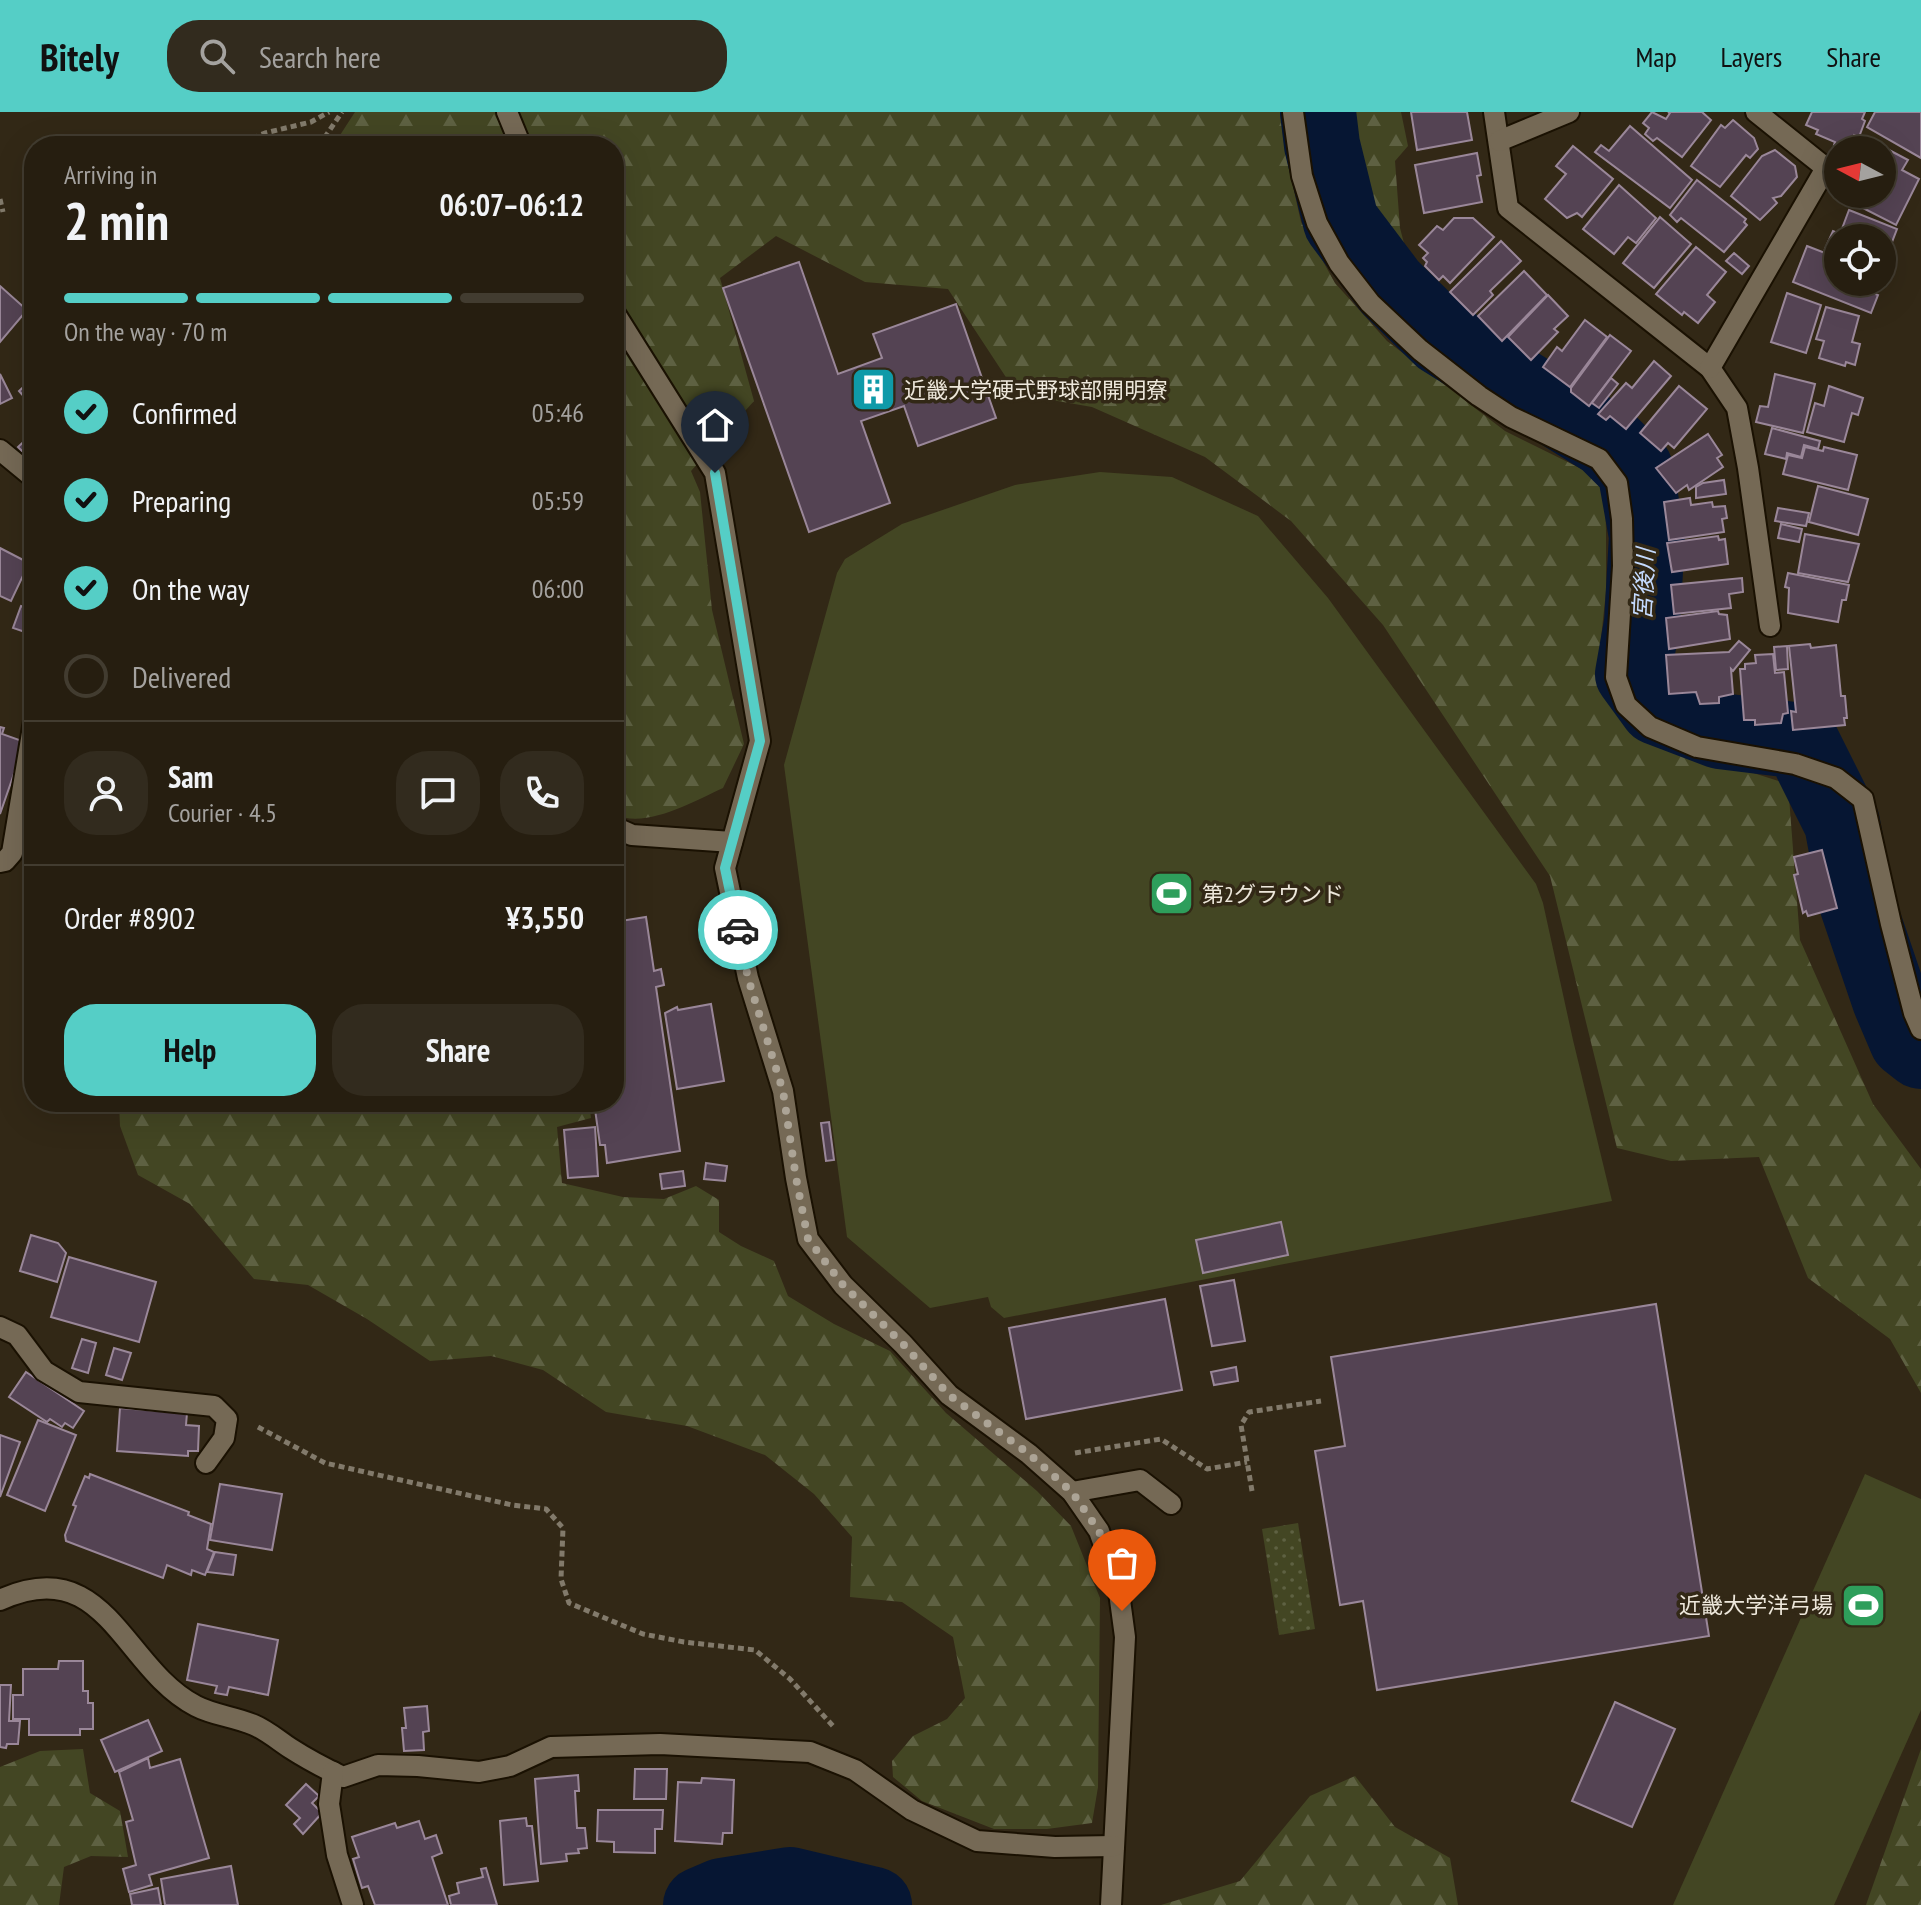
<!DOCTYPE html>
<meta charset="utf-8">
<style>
body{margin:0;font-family:"PT Sans Narrow","Noto Sans JP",sans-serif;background:#322b1e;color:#f1f3f6;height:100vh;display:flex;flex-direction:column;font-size:30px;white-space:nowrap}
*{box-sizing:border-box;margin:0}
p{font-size:26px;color:#a4a29f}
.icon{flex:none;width:44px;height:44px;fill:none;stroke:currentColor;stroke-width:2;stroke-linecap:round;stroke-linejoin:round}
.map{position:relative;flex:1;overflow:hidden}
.panel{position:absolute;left:24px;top:24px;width:600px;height:976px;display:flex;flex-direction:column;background:#261e10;border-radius:32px;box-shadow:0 8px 32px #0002,0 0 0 2px #423c30}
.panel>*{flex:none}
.needle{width:52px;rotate:277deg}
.controls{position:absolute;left:1824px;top:24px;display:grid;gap:16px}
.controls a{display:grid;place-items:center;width:72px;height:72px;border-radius:50%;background:#261e10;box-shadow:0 8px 32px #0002,0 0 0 2px #423c30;font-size:40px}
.pin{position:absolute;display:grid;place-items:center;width:68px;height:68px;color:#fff;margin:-82px -34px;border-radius:50% 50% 50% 0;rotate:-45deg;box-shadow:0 0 8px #0007}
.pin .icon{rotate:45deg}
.courier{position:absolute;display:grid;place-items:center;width:80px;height:80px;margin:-40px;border:6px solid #55cec6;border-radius:50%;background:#fff;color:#222;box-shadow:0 2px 10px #0007}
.overview em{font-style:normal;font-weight:600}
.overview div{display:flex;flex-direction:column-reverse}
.overview{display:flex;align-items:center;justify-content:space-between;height:136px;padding:0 40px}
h1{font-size:52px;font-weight:600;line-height:60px}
.bar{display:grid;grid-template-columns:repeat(4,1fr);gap:12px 8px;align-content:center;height:96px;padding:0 40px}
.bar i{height:10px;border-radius:6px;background:#423c30}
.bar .selected{background:#55cec6}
.bar p{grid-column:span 4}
.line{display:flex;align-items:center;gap:20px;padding:0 40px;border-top:2px solid #423c30}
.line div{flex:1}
.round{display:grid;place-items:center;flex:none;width:84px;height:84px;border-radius:32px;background:#322b1e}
ol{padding:0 40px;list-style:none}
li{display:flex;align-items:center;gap:24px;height:88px}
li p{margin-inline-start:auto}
li .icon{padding:8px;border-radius:50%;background:#55cec6;color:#111;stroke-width:4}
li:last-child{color:#a4a29f}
li i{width:44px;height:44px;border:4px solid #423c30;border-radius:50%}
.action{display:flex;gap:16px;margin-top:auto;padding:16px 40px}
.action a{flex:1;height:92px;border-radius:32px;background:#55cec6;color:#111;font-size:32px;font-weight:600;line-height:92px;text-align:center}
.action a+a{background:#322b1e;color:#f1f3f6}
header{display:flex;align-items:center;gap:48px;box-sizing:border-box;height:112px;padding:0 40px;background:#55cec6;color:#111}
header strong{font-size:38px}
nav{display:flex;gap:44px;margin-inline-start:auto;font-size:28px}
.search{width:560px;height:72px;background:#322b1e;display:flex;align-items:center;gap:20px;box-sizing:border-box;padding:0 28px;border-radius:32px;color:#a4a29f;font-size:30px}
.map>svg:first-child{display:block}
.grass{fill:url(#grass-dots)}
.forest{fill:url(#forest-firs)}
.park{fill:#434623}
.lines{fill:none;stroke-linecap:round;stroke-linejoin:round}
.river{stroke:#061633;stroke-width:76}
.building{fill:#544353;stroke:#9a8799;stroke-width:2}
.minor-casing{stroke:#1a1102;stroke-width:24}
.path{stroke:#827a6b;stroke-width:5;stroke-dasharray:6 4;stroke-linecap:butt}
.minor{stroke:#756955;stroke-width:20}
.done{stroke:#aca496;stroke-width:8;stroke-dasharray:0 14.4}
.route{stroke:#55cec6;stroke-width:10}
.labels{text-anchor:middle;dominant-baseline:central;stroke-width:7;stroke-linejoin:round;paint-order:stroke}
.poi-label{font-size:22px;fill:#ede7db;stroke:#322816;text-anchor:start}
.water-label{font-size:24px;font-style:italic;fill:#c4dafe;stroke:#322816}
</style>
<header>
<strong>Bitely</strong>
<div class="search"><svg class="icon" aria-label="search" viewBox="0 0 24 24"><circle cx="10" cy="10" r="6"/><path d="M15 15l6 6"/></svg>Search here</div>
<nav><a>Map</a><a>Layers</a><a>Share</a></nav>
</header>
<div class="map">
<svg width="1921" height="1793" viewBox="0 0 1921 1793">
<defs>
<pattern id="grass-dots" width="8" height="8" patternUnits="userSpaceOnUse" patternTransform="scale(2)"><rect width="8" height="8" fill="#434623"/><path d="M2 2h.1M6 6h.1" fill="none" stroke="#5e6142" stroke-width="1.8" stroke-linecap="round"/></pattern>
<pattern id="forest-firs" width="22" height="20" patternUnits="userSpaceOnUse" patternTransform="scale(2)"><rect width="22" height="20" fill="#434623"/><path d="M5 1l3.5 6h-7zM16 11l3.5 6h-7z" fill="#5e6142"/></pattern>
</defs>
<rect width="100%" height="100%" fill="#322816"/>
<path class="grass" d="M1298,1411L1315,1517L1279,1523L1262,1417Z"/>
<g class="forest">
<path d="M355,0H1280L1285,39L1301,110L1335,171L1387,229L1505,319L1596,364L1605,383L1606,420V479L1597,564L1608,591L1643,626L1788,672L1800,828L1873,992L1921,1057V1281L1890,1227L1808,1166L1759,1045L1671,1049L1617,1036L1550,764L1383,513L1291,409L1205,345L1092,295L1017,282L948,177L865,170L776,124L720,166L754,289L691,359L700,380L712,498L744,632L723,676C694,689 645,718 614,702V34H333Z"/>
<path d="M1325,0H1401L1408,34L1395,49L1400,116L1411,158L1395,163L1361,125L1327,31Z"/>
<path d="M119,990H589L591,1006L557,1015L562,1071L623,1085L664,1087L696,1074L719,1088V1120L741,1134L774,1149L788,1184L834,1212L890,1239L946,1301L1037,1379L1071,1414L1100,1486L1098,1675L1092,1711L1047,1717H994L922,1689L893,1665L892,1649L913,1624L947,1607L965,1586L953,1525L902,1490L850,1485L852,1425L814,1382L765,1343L687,1314L606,1300L543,1258L491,1244L430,1249L367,1207L308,1173L254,1167L190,1092L138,1063L120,1014Z"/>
<path d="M83,1637L90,1681L120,1699L128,1745L91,1744L64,1755L59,1793H0V1655L40,1639Z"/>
<path d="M1921,1637V1793H1866Z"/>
<path d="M1355,1664L1395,1715L1450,1746L1458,1793H1161L1240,1769L1310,1684Z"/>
</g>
<g class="park">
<path d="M1100,360L1172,365L1258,404L1328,486L1536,772L1543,791L1573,928L1612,1089L1004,1206L991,1195L988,1185L930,1196L847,1125L784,653L837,461L845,447L902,412L1015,373Z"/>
<path d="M1865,1362L1921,1387V1598L1834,1793H1673Z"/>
</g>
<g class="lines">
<g class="river">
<path d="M1318,0L1322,33L1341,110L1390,175L1442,226L1606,328L1635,357L1647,424L1642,511L1633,562L1657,595L1720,619L1801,629L1842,711L1857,791L1890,888L1907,928L1921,939"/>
<path d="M701,1793L722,1784L790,1773L874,1793"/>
</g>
</g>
<g class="building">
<path d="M1411,0H1467L1472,28L1417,38Z"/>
<path d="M1652,0L1666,7L1670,1L1668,0H1702L1711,8L1682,45L1657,26L1653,29L1645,22L1649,16L1643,11Z"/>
<path d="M1812,0H1865L1862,7L1865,9L1859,25L1854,23L1847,38H1845L1834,33L1835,30L1816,22L1818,18L1806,13Z"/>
<path d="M1875,0H1921V46L1867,15Z"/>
<path d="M1733,8L1754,26L1758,37L1750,46L1746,43L1720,75L1691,54L1721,13L1725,16Z"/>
<path d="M1630,14L1692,68L1670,96L1595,40L1601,33L1609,39Z"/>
<path d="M1872,29L1908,48L1902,58L1919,67L1896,113L1857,93L1863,82H1882V38H1867Z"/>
<path d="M1573,34L1613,67L1582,105L1577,101L1567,106L1545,87L1566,62L1556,54Z"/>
<path d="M1775,38L1795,54L1797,65L1781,84L1773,86L1777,91L1760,108L1731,84L1762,44Z"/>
<path d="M1477,41L1481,63L1477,64L1482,90L1424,101L1415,53Z"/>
<path d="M1697,68L1746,107L1744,110L1747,113L1724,140L1681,106L1677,110L1670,103Z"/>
<path d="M1619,73L1656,106L1636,131L1628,125L1614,142L1583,117Z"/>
<path d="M1849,98L1897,117L1882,156V126H1838V142L1825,137L1833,119L1840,122Z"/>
<path d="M1660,105L1691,132L1654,176L1623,151Z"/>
<path d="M1454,106H1473L1494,125L1450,171L1443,164L1439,168L1425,154L1427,150L1423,146L1428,141L1419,133L1437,114L1443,118Z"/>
<path d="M1501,129L1521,149L1490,179L1493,183L1473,203L1450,180Z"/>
<path d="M1807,134L1838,146V170H1880L1875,182L1878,183L1871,201L1793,170Z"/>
<path d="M1696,135L1726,160L1707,183L1715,190L1698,211L1684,200L1682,203L1656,182Z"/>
<path d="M1734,141L1749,154L1742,162L1726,149Z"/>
<path d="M799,150L838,262L882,246L873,222L956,192L996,306L918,334L904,294L861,309L890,391L809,420L723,176Z"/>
<path d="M1524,159L1547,183L1502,229L1478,204Z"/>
<path d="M0,174L27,198L0,230Z"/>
<path d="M1787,181L1821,193L1806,241L1771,230Z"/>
<path d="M1548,183L1568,204L1554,217L1558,220L1531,248L1508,225Z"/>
<path d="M1826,195L1859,204L1852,230L1860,232L1855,253L1846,250L1845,254L1819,246L1824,229L1816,227Z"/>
<path d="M1585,208L1607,225L1570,275L1543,255L1557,235L1562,239Z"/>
<path d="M1610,223L1631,239L1589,294L1571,280V276Z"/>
<path d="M1654,249L1671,264L1626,317L1610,304L1606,308L1598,302L1626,271L1632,276Z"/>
<path d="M0,262L12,286L0,292Z"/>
<path d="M1775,262L1815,272L1803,321L1756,310L1760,294L1768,295Z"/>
<path d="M34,265V296L19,279Z"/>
<path d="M1611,266L1618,272L1599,296L1592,291Z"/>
<path d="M1679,274L1707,297L1674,336L1668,331L1661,339L1640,321Z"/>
<path d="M1829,274L1863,286L1858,303L1852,301L1844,330L1807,320L1815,291L1824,294Z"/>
<path d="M1772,316L1820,329L1818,337L1804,333L1801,345L1787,341L1786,347L1765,342Z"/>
<path d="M34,320V347L32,349L18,335Z"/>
<path d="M1708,322L1722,343L1717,346L1723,355L1689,378L1687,373L1676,381L1656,356Z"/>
<path d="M1805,335L1823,339L1824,335L1857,343L1848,378L1783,362L1788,343L1802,346Z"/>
<path d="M1724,368L1726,382L1696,386V375L1703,371Z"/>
<path d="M1818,374L1868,387L1858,423L1809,410Z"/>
<path d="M1690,386L1691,393L1712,390L1713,395L1725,394L1727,406L1722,407L1724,420L1669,428L1664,390Z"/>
<path d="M1778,396L1809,401L1806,414L1775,409Z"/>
<path d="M1781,412L1802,417L1799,430L1778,426Z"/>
<path d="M1805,422L1859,432L1848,470L1798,461Z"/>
<path d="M1718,424L1719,428L1725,427L1728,452L1672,460L1667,431Z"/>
<path d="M0,436L29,451L11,489L0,484Z"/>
<path d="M1788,461L1849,473L1846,488H1842L1838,510L1788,501L1789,476L1785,475Z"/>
<path d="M1742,466L1743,480L1729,482L1731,496L1674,502L1671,473Z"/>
<path d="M21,494L34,499V523L13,516Z"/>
<path d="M1718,499L1719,502L1727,503L1730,527L1669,537L1666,506Z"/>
<path d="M1739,529L1750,538L1733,559L1731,557L1733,582L1719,585V591L1700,592L1696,580L1669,582L1666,543L1729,540Z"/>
<path d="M1810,532L1811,536L1836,533L1841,584H1845L1847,606H1844L1845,613L1793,618L1791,599L1796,600L1789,534Z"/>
<path d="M1787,534L1788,557L1776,558L1774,535Z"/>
<path d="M1773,542L1775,561L1784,560L1788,601L1783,602L1781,611L1755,613V608H1744L1740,557H1745V552L1756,551L1755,543Z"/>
<path d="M0,615L4,616L2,622L25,630L0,702Z"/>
<path d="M1822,738L1837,796L1808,804L1806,799L1803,801L1794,763L1798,762L1794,745Z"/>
<path d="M646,805L654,859L661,857L664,873L656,875L680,1039L607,1051L605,1033H600L594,990H614V810Z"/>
<path d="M711,892L724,969L677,977L665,901L677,895L678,898Z"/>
<path d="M829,1010L834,1048L826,1049L821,1011Z"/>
<path d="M595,1015L598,1064L568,1066L564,1018Z"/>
<path d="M706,1051L727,1054L725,1069L704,1067Z"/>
<path d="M683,1059L685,1074L662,1077L660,1062Z"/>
<path d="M1281,1110L1288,1143L1203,1161L1196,1128Z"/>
<path d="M31,1123L58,1131L66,1141L57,1170L20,1159Z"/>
<path d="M69,1145L156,1170L139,1230L51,1205Z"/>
<path d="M1234,1168L1245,1229L1212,1234L1200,1174Z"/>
<path d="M1165,1187L1182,1278L1026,1307L1009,1216Z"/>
<path d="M1656,1192L1709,1524L1377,1578L1363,1489L1340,1493L1315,1339L1345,1334L1331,1245Z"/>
<path d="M82,1227L96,1231L88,1261L72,1256Z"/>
<path d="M114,1236L131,1241L122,1268L106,1263Z"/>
<path d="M1236,1255L1238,1269L1214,1273L1211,1260Z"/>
<path d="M26,1260L84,1299L73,1316L65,1311L62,1315L50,1307L47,1310L9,1285Z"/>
<path d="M120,1296L187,1301L186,1313L199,1314L198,1339H188V1344L117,1339Z"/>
<path d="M38,1308L76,1323L45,1399L7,1383Z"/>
<path d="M0,1323L20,1330L0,1385Z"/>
<path d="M90,1362L189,1400L188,1403L211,1412L207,1437L214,1440L205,1463L192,1458L191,1463L167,1453L163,1466L66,1429L65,1423L76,1394L73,1393L85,1364L89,1366Z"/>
<path d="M220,1372L282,1382L272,1438L210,1428Z"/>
<path d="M215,1440L236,1443L233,1463L207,1460Z"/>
<path d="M198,1512L278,1528L268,1583L229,1575L227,1583L215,1581L217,1574L187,1568Z"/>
<path d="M59,1549H83V1579H88V1591H93V1617H80V1623H29V1607H13V1583H23V1557H58Z"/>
<path d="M0,1573H11L9,1609H20L18,1632H7L6,1636L0,1635Z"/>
<path d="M1615,1590L1675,1617L1632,1715L1572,1689Z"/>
<path d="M427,1594L429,1619L423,1620L424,1638L404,1639L402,1616H406L404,1596Z"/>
<path d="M148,1608L162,1639L115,1660L101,1628Z"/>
<path d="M148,1646L150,1656L180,1647L209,1746L149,1763L152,1773L129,1780L123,1757L136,1753L126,1710L133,1708L119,1660Z"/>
<path d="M635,1657H667L666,1687H634Z"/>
<path d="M578,1663L579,1679H575L577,1716H585L587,1736L578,1737L579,1741L566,1742L567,1749L541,1752L535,1667Z"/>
<path d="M702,1666L734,1668L732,1721H723L722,1732L675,1729L678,1670L701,1671Z"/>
<path d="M306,1672L319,1684L312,1691L322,1701L303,1722L294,1712L300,1706L286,1693Z"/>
<path d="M598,1698H663L662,1717H655V1741L614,1740V1730L597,1729Z"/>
<path d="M526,1706L527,1714H532L538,1769L504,1773L500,1709Z"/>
<path d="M419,1709L425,1727L436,1723L442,1741L432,1745L448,1793H375L368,1774L362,1776L353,1747L359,1745L352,1725L395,1711L397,1716Z"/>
<path d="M231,1754L238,1793H165L161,1767Z"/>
<path d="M486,1756L497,1793H451L449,1784L459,1781L457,1771L483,1765L481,1757Z"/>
<path d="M158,1776L161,1793H132L130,1782Z"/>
</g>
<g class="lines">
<defs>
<g id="minor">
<path d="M507,0L521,34"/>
<path d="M1293,0L1302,64L1317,111L1339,151L1370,191L1420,238L1479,284L1511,305L1599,347L1617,371L1622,407L1623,454L1616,565L1626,593L1650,615L1697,635L1795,652L1836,666L1863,687L1891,812L1914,901L1921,917"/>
<path d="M1494,0L1508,96L1710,256L1737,296L1748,356L1770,514"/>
<path d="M1499,29L1569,0"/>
<path d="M614,200L715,361L760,629L725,756L748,866L783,979L796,1066L808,1127L843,1173L903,1232L949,1283L1029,1342L1072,1380L1099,1419L1118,1473L1125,1525L1111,1793"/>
<path d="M1710,256L1826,56L1756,0"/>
<path d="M0,338L34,366"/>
<path d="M614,715L632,723L732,730"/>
<path d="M0,750L5,749L12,741L34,609"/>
<path d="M0,1215L17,1223L44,1259L79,1280L214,1294L227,1307L224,1326L206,1351"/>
<path d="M1072,1380L1140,1368L1171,1392"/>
<path d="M0,1488C106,1439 122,1556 196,1594C213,1603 235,1605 254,1613C266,1618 278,1628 290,1636C307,1647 324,1656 343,1665L378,1653L418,1654L479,1660L510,1654L551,1635L660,1632L810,1640L855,1658L912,1698L977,1729L1055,1735L1114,1734"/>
<path d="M333,1660L329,1692L337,1743L353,1793"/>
</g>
</defs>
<use href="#minor" class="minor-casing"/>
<g class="path">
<path d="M234,34L265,21L311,10L329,0"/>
<path d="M319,34L342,0"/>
<path d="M0,87L3,100"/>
<path d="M258,1315L325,1351L512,1393L546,1397L563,1416L561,1467L569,1491L643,1522L684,1530L755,1538L790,1567L833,1614"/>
<path d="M1075,1341L1161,1327L1207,1357L1247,1350"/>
<path d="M1252,1379L1241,1313L1249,1300L1321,1289"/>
</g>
<use href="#minor" class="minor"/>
</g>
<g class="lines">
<path class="done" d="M738,818L748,866L783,979L796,1066L808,1127L843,1173L903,1232L949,1283L1029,1342L1072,1380L1099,1419L1118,1473L1122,1499"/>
<path class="route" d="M715,361L760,629L725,756L738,818"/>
</g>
<defs>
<symbol id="building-square" viewBox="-11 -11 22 22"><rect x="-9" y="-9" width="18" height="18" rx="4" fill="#0f9aa8" stroke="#322816"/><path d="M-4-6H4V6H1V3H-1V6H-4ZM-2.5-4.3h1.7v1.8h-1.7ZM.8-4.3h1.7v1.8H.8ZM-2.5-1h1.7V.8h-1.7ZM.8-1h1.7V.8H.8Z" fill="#fff"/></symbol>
<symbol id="stadium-square" viewBox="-11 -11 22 22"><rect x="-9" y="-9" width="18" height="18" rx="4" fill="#2e9e5b" stroke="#322816"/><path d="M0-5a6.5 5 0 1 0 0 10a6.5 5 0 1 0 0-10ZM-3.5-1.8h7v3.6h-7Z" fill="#fff"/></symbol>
</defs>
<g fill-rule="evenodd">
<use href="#building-square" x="848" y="252" width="51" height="51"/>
<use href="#stadium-square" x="1146" y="756" width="51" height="51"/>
<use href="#stadium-square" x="1838" y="1468" width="51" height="51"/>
</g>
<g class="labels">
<g class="poi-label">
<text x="904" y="278">近畿大学硬式野球部開明寮</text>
<text x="1202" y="782">第2グラウンド</text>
<text x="1833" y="1493" text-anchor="end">近畿大学洋弓場</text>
</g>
<g class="water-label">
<text transform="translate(1644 472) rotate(-87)">宮後川</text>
</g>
</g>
</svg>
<div class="controls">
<a><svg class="needle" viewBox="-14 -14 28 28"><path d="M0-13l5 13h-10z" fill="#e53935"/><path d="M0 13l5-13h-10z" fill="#a4a29f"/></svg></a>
<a><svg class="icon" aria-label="locate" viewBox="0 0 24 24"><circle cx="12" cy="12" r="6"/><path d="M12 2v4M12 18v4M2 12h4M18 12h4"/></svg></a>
</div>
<div class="pin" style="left:1122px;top:1499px;background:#ea580c"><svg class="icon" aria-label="bag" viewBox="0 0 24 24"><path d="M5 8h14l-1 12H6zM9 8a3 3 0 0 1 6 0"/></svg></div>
<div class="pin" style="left:715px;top:361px;background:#1f2937"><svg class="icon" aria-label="home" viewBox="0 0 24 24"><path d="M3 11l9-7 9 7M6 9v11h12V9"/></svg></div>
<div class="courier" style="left:738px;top:818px"><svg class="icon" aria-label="car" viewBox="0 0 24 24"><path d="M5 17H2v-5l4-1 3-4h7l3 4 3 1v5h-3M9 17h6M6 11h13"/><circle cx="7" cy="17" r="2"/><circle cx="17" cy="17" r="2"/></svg></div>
<section class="panel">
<div class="overview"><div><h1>2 min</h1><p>Arriving in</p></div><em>06:07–06:12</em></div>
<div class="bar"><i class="selected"></i><i class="selected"></i><i class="selected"></i><i></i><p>On the way · 70 m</p></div>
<ol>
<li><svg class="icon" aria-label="check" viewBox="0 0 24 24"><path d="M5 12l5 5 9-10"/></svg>Confirmed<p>05:46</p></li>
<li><svg class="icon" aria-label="check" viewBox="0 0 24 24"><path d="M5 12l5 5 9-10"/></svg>Preparing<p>05:59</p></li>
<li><svg class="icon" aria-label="check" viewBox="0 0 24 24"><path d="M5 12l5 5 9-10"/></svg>On the way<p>06:00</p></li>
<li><i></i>Delivered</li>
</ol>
<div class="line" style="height:144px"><a class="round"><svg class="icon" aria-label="person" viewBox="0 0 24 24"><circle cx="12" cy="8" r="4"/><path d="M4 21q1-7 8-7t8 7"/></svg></a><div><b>Sam</b><p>Courier · 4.5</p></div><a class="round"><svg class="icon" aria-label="chat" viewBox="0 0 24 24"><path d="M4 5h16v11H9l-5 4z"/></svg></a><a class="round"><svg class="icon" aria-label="phone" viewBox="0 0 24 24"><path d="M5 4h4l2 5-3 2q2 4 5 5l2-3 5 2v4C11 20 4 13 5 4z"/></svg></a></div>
<div class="line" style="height:104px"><div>Order #8902</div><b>¥3,550</b></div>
<div class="action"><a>Help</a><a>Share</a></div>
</section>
</div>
